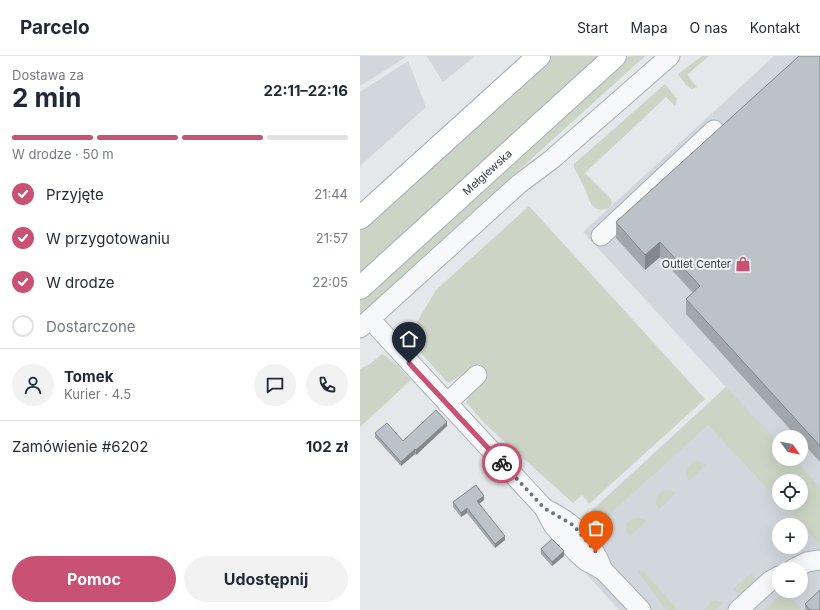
<!DOCTYPE html>
<html lang="pl">
<meta charset="utf-8">
<style>
body{margin:0;font-family:Inter,sans-serif;background:#f2f2f3;color:#1f2937;height:100vh;display:flex;flex-direction:column;font-size:15px;white-space:nowrap}
*{box-sizing:border-box;margin:0}
p{font-size:13px;color:#747a83}
.icon{flex:none;width:22px;height:22px;fill:none;stroke:currentColor;stroke-width:2;stroke-linecap:round;stroke-linejoin:round}
.map{position:relative;flex:1;overflow:hidden}
.details{display:flex;flex-direction:column;background:#fff;width:360px}
.details>*{flex:none}
.needle{width:26px;rotate:123deg}
.tools{position:absolute;left:412px;top:374px;display:grid;gap:8px}
.tools a{display:grid;place-items:center;width:36px;height:36px;border-radius:50%;background:#fff;box-shadow:0 4px 16px #0002;font-size:20px}
.pin{position:absolute;display:grid;place-items:center;width:34px;height:34px;color:#fff;margin:-41px -17px;border-radius:50% 50% 50% 0;rotate:-45deg;box-shadow:0 0 4px #0007}
.pin .icon{rotate:45deg}
.courier{position:absolute;display:grid;place-items:center;width:40px;height:40px;margin:-20px;border:3px solid #c85174;border-radius:50%;background:#fff;color:#222;box-shadow:0 1px 5px #0007}
.overview em{font-style:normal;font-weight:700}
.overview div{display:flex;flex-direction:column-reverse}
.overview{display:flex;align-items:center;justify-content:space-between;height:68px;padding:0 12px}
h1{font-size:26px;font-weight:700;line-height:30px}
.bar{display:grid;grid-template-columns:repeat(4,1fr);gap:6px 4px;align-content:center;height:48px;padding:0 12px}
.bar i{height:5px;border-radius:3px;background:#e0e1e3}
.bar .current{background:#c85174}
.bar p{grid-column:span 4}
.line{display:flex;align-items:center;gap:10px;padding:0 12px;border-top:1px solid #e0e1e3}
.line div{flex:1}
.round{display:grid;place-items:center;flex:none;width:42px;height:42px;border-radius:21px;background:#f2f2f3}
ol{padding:0 12px;list-style:none}
li{display:flex;align-items:center;gap:12px;height:44px}
li p{margin-inline-start:auto}
li .icon{padding:4px;border-radius:50%;background:#c85174;color:#fff;stroke-width:4}
li:last-child{color:#747a83}
li i{width:22px;height:22px;border:2px solid #e0e1e3;border-radius:50%}
.button{display:flex;gap:8px;margin-top:auto;padding:8px 12px}
.button a{flex:1;height:46px;border-radius:24px;background:#c85174;color:#fff;font-size:16px;font-weight:700;line-height:46px;text-align:center}
.button a+a{background:#f2f2f3;color:#1f2937}
header{display:flex;align-items:center;gap:24px;box-sizing:border-box;height:56px;padding:0 20px;background:#fff;border-bottom:1px solid #e0e1e3}
header strong{font-size:19px}
nav{display:flex;gap:22px;margin-inline-start:auto;font-size:14px}
main{display:flex;flex:1;min-height:0}
.map>svg:first-child{display:block}
.built{fill:#d2d7dd;fill-rule:evenodd}
.green{fill:#cbd4c5}
.lines{fill:none;stroke-linecap:round;stroke-linejoin:round}
.minor-casing{stroke:#a9b0b5;stroke-width:21}
.major-casing{stroke:#a4aeb6;stroke-width:24}
.minor{stroke:#f7f8f9;stroke-width:19}
.major{stroke:#fff;stroke-width:22}
.wall{fill:#a1a7ac}
.shaded-wall{fill:#83888c}
.building{fill:#bbc2c8;stroke:#83888c}
.done{stroke:#6c767e;stroke-width:4;stroke-dasharray:0 7.2}
.route{stroke:#c85174;stroke-width:5}
.labels{text-anchor:middle;dominant-baseline:central;stroke-width:4;stroke-linejoin:round;paint-order:stroke}
.street-label{font-size:11px;fill:#2c3843;stroke:#f4f6f8}
.poi-label{font-size:11px;fill:#2c3843;stroke:#f4f6f8;text-anchor:end}
</style>
<header>
<strong>Parcelo</strong>
<nav><a>Start</a><a>Mapa</a><a>O nas</a><a>Kontakt</a></nav>
</header>
<main>
<section class="details">
<div class="overview"><div><h1>2 min</h1><p>Dostawa za</p></div><em>22:11–22:16</em></div>
<div class="bar"><i class="current"></i><i class="current"></i><i class="current"></i><i></i><p>W drodze · 50 m</p></div>
<ol>
<li><svg class="icon" aria-label="check" viewBox="0 0 24 24"><path d="M5 12l5 5 9-10"/></svg>Przyjęte<p>21:44</p></li>
<li><svg class="icon" aria-label="check" viewBox="0 0 24 24"><path d="M5 12l5 5 9-10"/></svg>W przygotowaniu<p>21:57</p></li>
<li><svg class="icon" aria-label="check" viewBox="0 0 24 24"><path d="M5 12l5 5 9-10"/></svg>W drodze<p>22:05</p></li>
<li><i></i>Dostarczone</li>
</ol>
<div class="line" style="height:72px"><a class="round"><svg class="icon" aria-label="person" viewBox="0 0 24 24"><circle cx="12" cy="8" r="4"/><path d="M4 21q1-7 8-7t8 7"/></svg></a><div><b>Tomek</b><p>Kurier · 4.5</p></div><a class="round"><svg class="icon" aria-label="chat" viewBox="0 0 24 24"><path d="M4 5h16v11H9l-5 4z"/></svg></a><a class="round"><svg class="icon" aria-label="phone" viewBox="0 0 24 24"><path d="M5 4h4l2 5-3 2q2 4 5 5l2-3 5 2v4C11 20 4 13 5 4z"/></svg></a></div>
<div class="line" style="height:52px"><div>Zamówienie #6202</div><b>102 zł</b></div>
<div class="button"><a>Pomoc</a><a>Udostępnij</a></div>
</section>
<div class="map">
<svg width="460" height="554" viewBox="0 0 460 554">
<rect width="100%" height="100%" fill="#e4e8eb"/>
<g class="built">
<path d="M0,0H45L46,1L0,30Z"/>
<path d="M67,0H115L83,26Z"/>
<path d="M414,0H460V554H259L197,486L366,331L223,176ZM419,381H441V403H419ZM419,425H441V447H419ZM419,469H441V491H419ZM419,513H441V535H419Z"/>
<path d="M48,5L66,51L0,110V36Z"/>
</g>
<g class="green">
<path d="M191,0H239L0,218V174Z"/>
<path d="M269,0H285L0,258V244Z"/>
<path d="M342,0H349L327,19L337,31L332,33L326,29L318,18Z"/>
<path d="M305,28L317,43L315,50L306,41L225,117L251,143L252,147L249,152C231,159 230,143 224,131C221,124 217,118 214,111V108Z"/>
<path d="M169,150L345,343L229,448L222,439L213,447L125,368L106,346L109,340L127,323L114,308L97,322L88,327L51,286L47,275L57,266L76,234Z"/>
<path d="M22,298L35,307L51,324L0,371V313L10,308Z"/>
<path d="M366,331L419,387V403H434L460,431V489L421,447H441V425H419V445L348,369L240,467L231,456Z"/>
<path d="M337,404L346,409L329,425C323,417 328,407 337,404Z"/>
<path d="M306,434H311L316,437L299,453C292,445 297,437 306,434Z"/>
<path d="M278,461L287,465L269,481L266,474L267,467L272,463Z"/>
<path d="M282,514L318,554H306L278,516Z"/>
<path d="M391,517L396,523L393,529L384,537H378L373,533Z"/>
<path d="M425,535L442,554H404Z"/>
<path d="M354,544L363,547L357,554H344Z"/>
</g>
<g class="lines">
<defs>
<g id="minor">
<path d="M241,180L354,74"/>
<path d="M10,263L184,452L193,469L216,496L226,505L243,514L281,554"/>
<path d="M0,272L159,128L191,104L310,0"/>
<path d="M87,347L117,319"/>
<path d="M184,452C214,467 231,482 243,514"/>
<path d="M433,513L447,506L460,504"/>
<path d="M378,554L410,525L419,520"/>
</g>
<g id="major">
<path d="M0,162L179,0"/>
<path id="s1" d="M0,232L255,0"/>
</g>
</defs>
<use href="#minor" class="minor-casing"/>
<use href="#major" class="major-casing"/>
<use href="#minor" class="minor"/>
<use href="#major" class="major"/>
</g>
<g class="wall">
<path d="M460,0V406L441,385V381H437L326,258V243L333,237L300,201L285,214L256,182V166Z"/>
<path d="M87,370L56,399L55,398L41,410L15,381V377L43,385Z"/>
<path d="M124,444L119,448L145,484L135,492L107,457L101,461L93,451V446Z"/>
<path d="M181,493L204,500L192,510L181,498Z"/>
<path d="M445,548L460,554H446L445,553Z"/>
</g>
<g class="shaded-wall">
<path d="M300,186V201L285,214V199Z"/>
<path d="M87,366V370L56,399V394Z"/>
<path d="M55,393V398L41,410V406Z"/>
<path d="M124,440V444L117,449V445Z"/>
<path d="M107,452V457L101,461V457Z"/>
<path d="M145,480V484L135,492V488Z"/>
<path d="M204,495V500L192,510V506Z"/>
</g>
<g class="building">
<path d="M439,0H460V390L326,243L340,230L300,186L285,199L256,166Z"/>
<path d="M76,354L87,366L56,394L55,393L41,406L15,377L27,367L43,385Z"/>
<path d="M116,429L124,440L117,445L145,480L135,488L107,452L101,457L93,446Z"/>
<path d="M192,483L204,495L192,506L181,493Z"/>
<path d="M460,534V554H450L445,548Z"/>
</g>
<g class="lines">
<path class="done" d="M142,407L184,452L213,469L236,496"/>
<path class="route" d="M49,307L142,407"/>
</g>
<defs>
<symbol id="shop-bare" viewBox="-9 -9 18 18"><path d="M-5-2.5h2.3a2.7 3.5 0 0 1 5.4 0H5L5.5 6h-11ZM-1.5-2.5h3a1.5 2.3 0 0 0-3 0Z" fill="#c85174" stroke="#f4f6f8" stroke-width="2.5" paint-order="stroke"/></symbol>
</defs>
<g fill-rule="evenodd">
<use href="#shop-bare" x="372" y="197" width="22" height="22"/>
</g>
<g class="labels">
<g class="street-label">
<text stroke="none"><textPath href="#s1" startOffset="172">Mełgiewska</textPath></text>
</g>
<g class="poi-label">
<text x="371" y="208">Outlet Center</text>
</g>
</g>
</svg>
<div class="tools">
<a><svg class="needle" viewBox="-14 -14 28 28"><path d="M0-13l5 13h-10z" fill="#e53935"/><path d="M0 13l5-13h-10z" fill="#747a83"/></svg></a>
<a><svg class="icon" aria-label="locate" viewBox="0 0 24 24"><circle cx="12" cy="12" r="6"/><path d="M12 2v4M12 18v4M2 12h4M18 12h4"/></svg></a>
<a>+</a>
<a>−</a>
</div>
<div class="pin" style="left:236px;top:496px;background:#ea580c"><svg class="icon" aria-label="bag" viewBox="0 0 24 24"><path d="M5 8h14l-1 12H6zM9 8a3 3 0 0 1 6 0"/></svg></div>
<div class="pin" style="left:49px;top:307px;background:#1f2937"><svg class="icon" aria-label="home" viewBox="0 0 24 24"><path d="M3 11l9-7 9 7M6 9v11h12V9"/></svg></div>
<div class="courier" style="left:142px;top:407px"><svg class="icon" aria-label="bike" viewBox="0 0 24 24"><circle cx="6" cy="16" r="4"/><circle cx="18" cy="16" r="4"/><path d="M6 16l4-8h5l3 8M10 8l3 8H6M13 5h3"/></svg></div>
</div>
</main>
